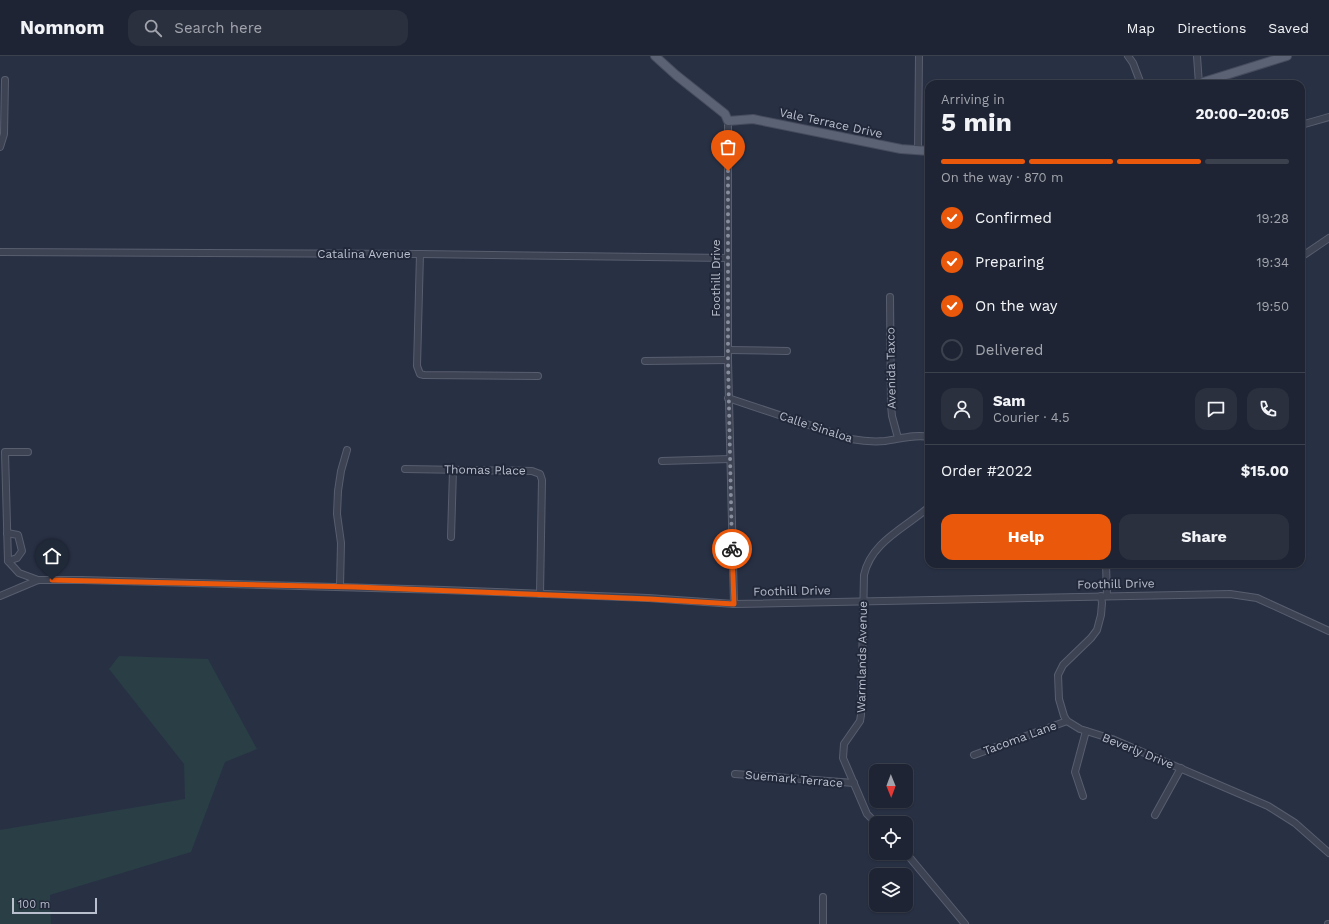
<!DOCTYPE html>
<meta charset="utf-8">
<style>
body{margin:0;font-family:"Work Sans",sans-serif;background:#2b303f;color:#f1f3f6;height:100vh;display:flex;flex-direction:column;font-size:15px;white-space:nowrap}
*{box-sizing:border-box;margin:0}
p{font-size:13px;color:#a1a4ac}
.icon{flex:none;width:22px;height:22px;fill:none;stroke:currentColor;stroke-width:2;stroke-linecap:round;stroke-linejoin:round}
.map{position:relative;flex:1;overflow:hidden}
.details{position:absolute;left:925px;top:24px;width:380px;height:488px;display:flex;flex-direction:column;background:#1e2433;border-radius:12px;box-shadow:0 1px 3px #0004,0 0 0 1px #3c414e}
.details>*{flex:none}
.needle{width:26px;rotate:179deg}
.buttons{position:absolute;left:869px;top:708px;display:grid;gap:8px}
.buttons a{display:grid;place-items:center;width:44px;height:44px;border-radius:8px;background:#1e2433;box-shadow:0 1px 3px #0004,0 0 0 1px #3c414e;font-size:20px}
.scale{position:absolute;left:12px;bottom:10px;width:85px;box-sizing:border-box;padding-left:4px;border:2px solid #babfcd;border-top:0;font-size:11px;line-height:14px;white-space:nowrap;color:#babfcd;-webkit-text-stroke:3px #212839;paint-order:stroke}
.pin{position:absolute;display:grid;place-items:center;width:34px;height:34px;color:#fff;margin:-41px -17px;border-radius:50% 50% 50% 0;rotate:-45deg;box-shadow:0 0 4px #0007}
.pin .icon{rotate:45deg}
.courier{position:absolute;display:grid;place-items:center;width:40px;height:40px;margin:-20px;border:3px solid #ea580c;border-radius:50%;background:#fff;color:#222;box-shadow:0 1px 5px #0007}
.overview em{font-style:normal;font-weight:700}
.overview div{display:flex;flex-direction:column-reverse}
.overview{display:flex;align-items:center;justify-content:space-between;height:68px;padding:0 16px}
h1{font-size:26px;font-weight:700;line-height:30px}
.bar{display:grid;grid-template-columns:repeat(4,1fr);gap:6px 4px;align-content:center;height:48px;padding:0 16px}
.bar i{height:5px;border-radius:3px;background:#3c414e}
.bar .current{background:#ea580c}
.bar p{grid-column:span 4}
.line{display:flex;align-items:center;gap:10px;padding:0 16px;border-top:1px solid #3c414e}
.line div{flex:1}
.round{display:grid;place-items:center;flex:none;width:42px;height:42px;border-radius:12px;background:#2b303f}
ol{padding:0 16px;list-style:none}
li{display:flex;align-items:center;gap:12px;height:44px}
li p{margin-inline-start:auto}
li .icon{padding:4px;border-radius:50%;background:#ea580c;color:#fff;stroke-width:4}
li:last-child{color:#a1a4ac}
li i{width:22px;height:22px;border:2px solid #3c414e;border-radius:50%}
.cta{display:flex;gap:8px;margin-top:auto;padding:8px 16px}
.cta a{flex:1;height:46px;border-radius:12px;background:#ea580c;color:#fff;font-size:16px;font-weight:700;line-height:46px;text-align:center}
.cta a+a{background:#2b303f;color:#f1f3f6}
header{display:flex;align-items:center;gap:24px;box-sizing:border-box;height:56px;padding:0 20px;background:#1e2433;border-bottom:1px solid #3c414e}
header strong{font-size:19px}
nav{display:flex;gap:22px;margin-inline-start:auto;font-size:14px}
.search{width:280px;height:36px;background:#2b303f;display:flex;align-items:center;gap:10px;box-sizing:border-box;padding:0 14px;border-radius:12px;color:#a1a4ac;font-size:15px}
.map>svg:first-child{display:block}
.green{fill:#2a3e45}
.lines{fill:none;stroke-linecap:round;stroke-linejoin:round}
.minor-casing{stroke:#585e6e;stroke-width:8}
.major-casing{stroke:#464c5d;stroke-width:10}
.minor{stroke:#3d4353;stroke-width:6}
.major{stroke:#5b6273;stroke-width:8}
.done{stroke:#878d9d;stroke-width:4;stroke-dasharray:0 7.2}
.route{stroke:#ea580c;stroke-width:5}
.labels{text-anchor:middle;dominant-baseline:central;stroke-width:4;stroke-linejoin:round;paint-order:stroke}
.street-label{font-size:12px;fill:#babfcd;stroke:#212839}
</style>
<header>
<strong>Nomnom</strong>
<div class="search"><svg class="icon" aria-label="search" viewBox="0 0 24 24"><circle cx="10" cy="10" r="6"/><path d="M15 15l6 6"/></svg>Search here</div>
<nav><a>Map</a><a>Directions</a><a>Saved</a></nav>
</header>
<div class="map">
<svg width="1329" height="868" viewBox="0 0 1329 868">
<rect width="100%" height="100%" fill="#283044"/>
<path class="green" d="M119,600L208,603L257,693L225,706L191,796L50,839L51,868H0V774L185,743L184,708L109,613Z"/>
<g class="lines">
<defs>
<g id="minor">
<path d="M1128,0L1133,7L1141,28"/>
<path d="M1197,0L1199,28"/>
<path d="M728,65V304L734,548"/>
<path d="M1301,69L1329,61"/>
<path d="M0,91L4,78L5,24"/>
<path d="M918,95L919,0"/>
<path d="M0,196L420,198L728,202"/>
<path d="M420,198L417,310L420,318L424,319L538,320"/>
<path d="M1301,201L1329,182"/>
<path d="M890,241L891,349L892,360L898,382"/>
<path d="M728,294L787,295"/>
<path d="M645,305L728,304"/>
<path d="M728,342L851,383C862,385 874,386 885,385C900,383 914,378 929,381"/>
<path d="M28,396H5L8,505L19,517L38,524"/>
<path d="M662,405L730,403"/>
<path d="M405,413L532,415L540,418L542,424L540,538"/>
<path d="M7,477L18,479L22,495L17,502L8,505"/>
<path d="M451,481L453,414"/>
<path d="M1106,508L1107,540"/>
<path d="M340,530L341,487L337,458L338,435L341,415L347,394"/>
<path d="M0,540L38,524H82L444,534L648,542L734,548L1230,538L1257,542L1329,575"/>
<path d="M1101,540L1102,547L1101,559L1097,574L1091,582L1063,609L1058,619L1059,643L1064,660L1067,665L1080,673L1112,683L1268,750L1295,767L1329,797"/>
<path d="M974,699L1067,665"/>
<path d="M735,718L854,727"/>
<path d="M1083,740L1075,716L1086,675"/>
<path d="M1155,759L1181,712"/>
<path d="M876,767L867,758L843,702L844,688L860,665L861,659L864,519C871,486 905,472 929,451"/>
<path d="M906,797L965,868"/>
<path d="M823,841V868"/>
<path d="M1328,868H1329"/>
</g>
<g id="major">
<path d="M655,0L676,19L725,58L728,65L753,63L901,93L929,95"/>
<path d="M1197,28L1287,0"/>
</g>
</defs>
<use href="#minor" class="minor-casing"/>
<use href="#major" class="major-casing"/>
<use href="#minor" class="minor"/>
<use href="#major" class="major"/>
</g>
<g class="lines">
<path class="done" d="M728,115V304L732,493"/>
<path class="route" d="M52,524L355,531L650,543L734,548L732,493"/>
</g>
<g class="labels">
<g class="street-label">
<text transform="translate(831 67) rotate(12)">Vale Terrace Drive</text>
<text x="364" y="198">Catalina Avenue</text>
<text transform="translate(716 222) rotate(-90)">Foothill Drive</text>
<text transform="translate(891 312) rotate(-91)">Avenida Taxco</text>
<text transform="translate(816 371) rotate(18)">Calle Sinaloa</text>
<text transform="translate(485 414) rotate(1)">Thomas Place</text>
<text transform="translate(1116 528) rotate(-1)">Foothill Drive</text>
<text transform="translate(792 535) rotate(-1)">Foothill Drive</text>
<text transform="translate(862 601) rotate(-89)">Warmlands Avenue</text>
<text transform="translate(1020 682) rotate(-20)">Tacoma Lane</text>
<text transform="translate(1138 695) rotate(22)">Beverly Drive</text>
<text transform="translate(794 723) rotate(5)">Suemark Terrace</text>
</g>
</g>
</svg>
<div class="buttons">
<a><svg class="needle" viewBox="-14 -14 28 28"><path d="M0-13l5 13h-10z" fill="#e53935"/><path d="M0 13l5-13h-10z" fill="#a1a4ac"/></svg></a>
<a><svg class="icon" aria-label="locate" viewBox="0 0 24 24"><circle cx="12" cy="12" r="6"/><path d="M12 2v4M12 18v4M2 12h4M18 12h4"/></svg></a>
<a><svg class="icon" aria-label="layers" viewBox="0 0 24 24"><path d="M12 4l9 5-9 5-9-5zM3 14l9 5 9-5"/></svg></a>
</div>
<div class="scale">100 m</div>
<div class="pin" style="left:728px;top:115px;background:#ea580c"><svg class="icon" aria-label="bag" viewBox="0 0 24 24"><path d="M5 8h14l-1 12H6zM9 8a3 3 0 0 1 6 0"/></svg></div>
<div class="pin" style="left:52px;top:524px;background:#1f2937"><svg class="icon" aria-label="home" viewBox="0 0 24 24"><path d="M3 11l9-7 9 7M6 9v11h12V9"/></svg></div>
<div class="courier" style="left:732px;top:493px"><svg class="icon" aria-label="bike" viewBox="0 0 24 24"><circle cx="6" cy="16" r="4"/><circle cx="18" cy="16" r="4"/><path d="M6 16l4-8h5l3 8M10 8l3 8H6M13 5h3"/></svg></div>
<section class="details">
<div class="overview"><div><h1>5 min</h1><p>Arriving in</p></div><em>20:00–20:05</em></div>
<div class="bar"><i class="current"></i><i class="current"></i><i class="current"></i><i></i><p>On the way · 870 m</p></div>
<ol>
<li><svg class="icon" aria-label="check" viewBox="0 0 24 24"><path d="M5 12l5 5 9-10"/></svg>Confirmed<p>19:28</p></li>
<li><svg class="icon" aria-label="check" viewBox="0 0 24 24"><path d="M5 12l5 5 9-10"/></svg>Preparing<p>19:34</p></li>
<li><svg class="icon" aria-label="check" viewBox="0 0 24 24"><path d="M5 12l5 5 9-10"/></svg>On the way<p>19:50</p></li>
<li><i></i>Delivered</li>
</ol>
<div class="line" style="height:72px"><a class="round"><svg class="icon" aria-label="person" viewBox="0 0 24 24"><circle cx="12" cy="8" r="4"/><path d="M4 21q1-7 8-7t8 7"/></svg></a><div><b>Sam</b><p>Courier · 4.5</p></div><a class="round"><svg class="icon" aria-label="chat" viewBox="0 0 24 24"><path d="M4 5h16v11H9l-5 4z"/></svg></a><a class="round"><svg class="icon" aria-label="phone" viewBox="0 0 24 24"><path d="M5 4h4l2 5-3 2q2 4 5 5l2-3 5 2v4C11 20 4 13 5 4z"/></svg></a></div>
<div class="line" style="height:52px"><div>Order #2022</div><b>$15.00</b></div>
<div class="cta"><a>Help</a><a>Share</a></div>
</section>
</div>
